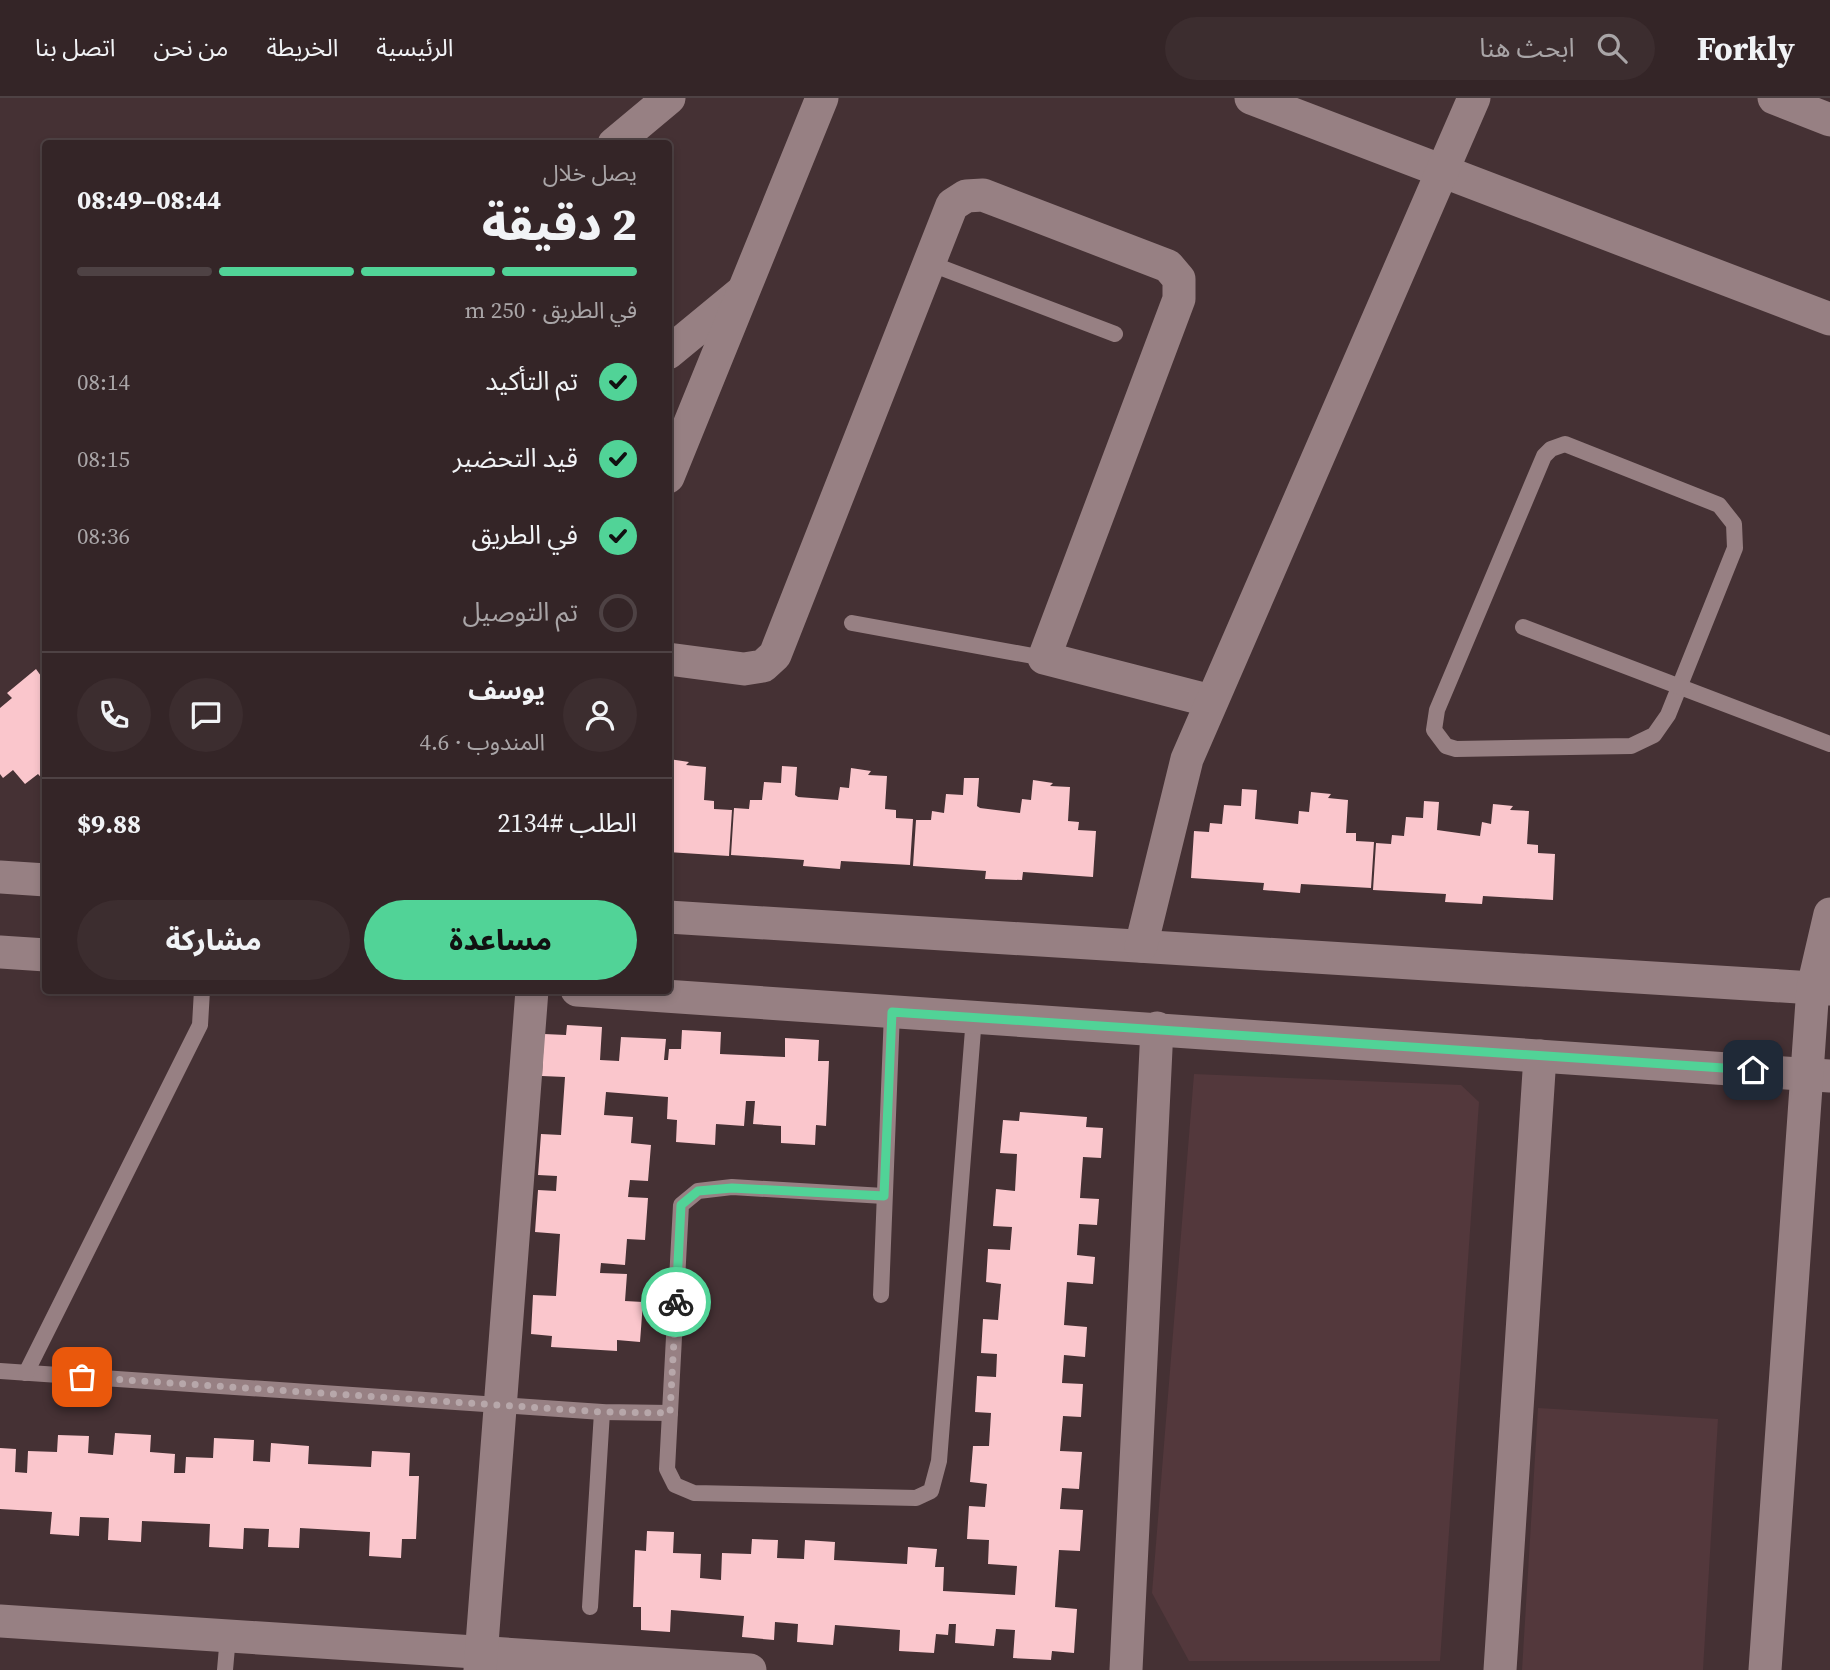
<!DOCTYPE html>
<html lang="ar">
<meta charset="utf-8">
<style>
body{margin:0;font-family:"Source Serif 4","Noto Sans Arabic",serif;background:#3c2d2f;color:#f1f3f6;direction:rtl;height:100vh;display:flex;flex-direction:column;font-size:26px;white-space:nowrap}
*{box-sizing:border-box;margin:0}
p{font-size:23px;color:#a9a5a7}
.icon{flex:none;width:38px;height:38px;fill:none;stroke:currentColor;stroke-width:2;stroke-linecap:round;stroke-linejoin:round}
.map{position:relative;flex:1;overflow:hidden;direction:ltr}
.drawer{position:absolute;left:42px;top:42px;width:630px;height:854px;display:flex;flex-direction:column;background:#342527;border-radius:7px;box-shadow:0 4px 10px #0003,0 0 0 2px #4e4244;direction:rtl}
.drawer>*{flex:none}
.pin{position:absolute;display:grid;place-items:center;width:60px;height:60px;color:#fff;margin:-30px;border-radius:14px;box-shadow:0 4px 10px #0006}
.courier{position:absolute;display:grid;place-items:center;width:70px;height:70px;margin:-35px;border:5px solid #51d397;border-radius:50%;background:#fff;color:#222;box-shadow:0 2px 9px #0007}
.headline em{font-style:normal;font-weight:800}
.headline div{display:flex;flex-direction:column-reverse}
.headline{display:flex;align-items:center;justify-content:space-between;height:119px;padding:0 35px}
h1{font-size:46px;font-weight:800;line-height:52px}
.bar{display:grid;grid-template-columns:repeat(4,1fr);gap:10px 7px;align-content:center;height:84px;padding:0 35px}
.bar i{height:9px;border-radius:5px;background:#4e4244}
.bar .active{background:#51d397}
.bar p{grid-column:span 4}
.line{display:flex;align-items:center;gap:18px;padding:0 35px;border-top:2px solid #4e4244}
.line div{flex:1}
.round{display:grid;place-items:center;flex:none;width:74px;height:74px;border-radius:37px;background:#3c2d2f}
ol{padding:0 35px;list-style:none}
li{display:flex;align-items:center;gap:21px;height:77px}
li p{margin-inline-start:auto}
li .icon{padding:7px;border-radius:50%;background:#51d397;color:#111;stroke-width:4}
li:last-child{color:#a9a5a7}
li i{width:38px;height:38px;border:4px solid #4e4244;border-radius:50%}
.cta{display:flex;gap:14px;margin-top:auto;padding:14px 35px}
.cta a{flex:1;height:80px;border-radius:42px;background:#51d397;color:#111;font-size:28px;font-weight:800;line-height:80px;text-align:center}
.cta a+a{background:#3c2d2f;color:#f1f3f6}
header{display:flex;align-items:center;gap:42px;box-sizing:border-box;height:98px;padding:0 35px;background:#342527;border-bottom:2px solid #4e4244}
header strong{font-size:33px}
nav{display:flex;gap:38px;margin-inline-start:auto;font-size:24px}
.search{width:490px;height:63px;background:#3c2d2f;display:flex;align-items:center;gap:18px;box-sizing:border-box;padding:0 24px;border-radius:38px;color:#a9a5a7;font-size:26px}
.map>svg:first-child{display:block}
.built{fill:#53383c}
.building{fill:#fac6cc}
.lines{fill:none;stroke-linecap:round;stroke-linejoin:round}
.lane{stroke:#978083;stroke-width:16}
.street{stroke:#978083;stroke-width:33}
.done{stroke:#b7a7aa;stroke-width:7;stroke-dasharray:0 12.6}
.route{stroke:#51d397;stroke-width:9}
</style>
<header>
<strong>Forkly</strong>
<div class="search"><svg class="icon" aria-label="search" viewBox="0 0 24 24"><circle cx="10" cy="10" r="6"/><path d="M15 15l6 6"/></svg>ابحث هنا</div>
<nav><a>الرئيسية</a><a>الخريطة</a><a>من نحن</a><a>اتصل بنا</a></nav>
</header>
<div class="map">
<svg width="1830" height="1572" viewBox="0 0 1830 1572">
<rect width="100%" height="100%" fill="#453134"/>
<g class="built">
<path d="M1194,976L1461,987L1479,1004L1440,1563H1189L1152,1495Z"/>
<path d="M1538,1310L1718,1321L1703,1572H1522Z"/>
</g>
<g class="building">
<path d="M36,571L41,578L46,574V654L43,658L46,685L38,676L25,686L13,672L3,680L0,676V610L12,600L7,595Z"/>
<path d="M669,661L689,664L686,667L706,669L704,702L714,703V711L732,712L729,758L668,754Z"/>
<path d="M782,668L797,669L795,697L798,699L838,702L840,689L849,690L851,670L871,673L868,677L887,678L885,711L896,712V720L913,721L910,767L841,763L840,771L803,768L804,762L731,757L734,710L749,711L750,702H762L764,684L781,685Z"/>
<path d="M964,680H979L977,708L980,710L1020,715L1022,701L1031,702L1033,682L1053,685L1050,688L1070,689L1068,723L1079,724L1078,732L1096,733L1093,779L1023,774L1022,782L985,781L986,773L913,768L916,722H931L932,713L944,715L946,696L963,697Z"/>
<path d="M1242,691L1257,692L1255,721L1298,726L1299,713L1309,714L1311,694L1331,696L1328,700L1348,702L1346,735H1356V743L1374,744L1371,790L1301,786L1300,795L1263,792L1264,785L1191,780L1194,733L1209,734L1210,725L1222,726L1224,707L1241,708Z"/>
<path d="M1424,703L1439,704L1437,732L1480,738L1482,724L1491,726L1493,706L1513,708L1510,712L1529,713L1527,746L1538,747V755L1555,756L1553,802L1483,798L1482,806L1445,804L1446,796L1373,792L1376,745L1391,746L1392,737L1404,738L1406,719L1423,720Z"/>
<path d="M567,927L602,929L600,962L619,963L621,939L666,941L664,962H668L669,951H681L682,932L721,934L720,956L785,959V940L819,942L818,963H829L826,1028L816,1027L815,1047L781,1045V1028L753,1026L755,1003H746L744,1028L716,1026L715,1047L676,1044L677,1022L667,1021L668,999L606,994L604,1017L633,1019L631,1045L651,1047L648,1083L630,1082L628,1099L648,1100L645,1142L627,1141L625,1167L601,1165L600,1175L627,1176L625,1203L643,1204L640,1244L617,1242V1253L551,1249L552,1238L531,1236L533,1197L556,1198L560,1136L535,1134L538,1092L556,1093L557,1078L538,1077L541,1036L561,1037L565,979L542,978L544,936L566,937Z"/>
<path d="M1020,1014L1087,1019L1086,1029L1103,1030L1101,1060L1083,1059L1080,1100L1099,1101L1097,1127L1079,1126L1077,1157L1095,1159L1093,1186L1067,1184L1064,1227L1087,1229L1085,1259L1064,1257L1062,1285L1083,1286L1081,1319L1063,1318L1060,1353L1082,1354L1079,1391L1062,1390L1060,1411L1083,1412L1080,1453L1059,1452L1055,1509L1077,1511L1074,1555L1052,1553L1051,1562L1013,1560L1015,1532L996,1531L994,1548L955,1545L956,1526H949L948,1537L936,1536L934,1555L899,1553L900,1532L835,1527L833,1547L797,1544L798,1526L775,1524L774,1542L742,1539L744,1518L671,1512L670,1534L641,1532V1509H633L635,1452L646,1453L647,1433L674,1434L673,1455L701,1456L700,1480L721,1482L722,1455L751,1456L752,1441L778,1442L777,1460L804,1461L805,1442L835,1444L834,1462L907,1466L908,1449L937,1451L935,1469H944L943,1493L1015,1497L1017,1468L988,1466L989,1442L967,1441L969,1408L985,1409L987,1386L970,1384L973,1348H989L991,1315L975,1314L977,1278L996,1279L997,1256L981,1255L983,1221L998,1222L1001,1186L986,1184L988,1151L1010,1152L1012,1129L993,1128L996,1091L1015,1093L1017,1056L1000,1055L1003,1022L1019,1023Z"/>
<path d="M115,1335L151,1337L150,1354L175,1356L174,1375H185L186,1359L213,1360L214,1340L254,1342L253,1363L270,1364L271,1345L309,1348L308,1366L371,1369L372,1353L410,1355L409,1378H419L416,1441H402L401,1460L369,1458L370,1434L300,1430L299,1450L268,1449L269,1431L244,1430L243,1451L209,1449L210,1426L142,1423L141,1444L108,1442L109,1420L80,1419L79,1438L50,1436L52,1414L0,1411V1350L16,1351L15,1374L27,1375L28,1353L57,1354L58,1337L89,1338L88,1355L113,1357Z"/>
</g>
<g class="lines">
<g class="lane">
<path d="M929,165L1115,236"/>
<path d="M1565,346L1719,407L1734,426L1735,450L1668,617L1654,637L1631,648L1456,651L1446,648L1434,632L1437,612L1544,358L1551,351Z"/>
<path d="M852,525L1044,560"/>
<path d="M1523,529L1830,646"/>
<path d="M884,1098L732,1089L698,1093L681,1107L667,1371L675,1387L694,1395L916,1400L931,1393L939,1363L974,919"/>
<path d="M881,1197L892,914"/>
<path d="M0,1273L602,1314L670,1315"/>
<path d="M26,1275L200,927L202,892"/>
<path d="M590,1509L602,1314"/>
<path d="M225,1572L228,1538"/>
</g>
<g class="street">
<path d="M1251,0L1830,221"/>
<path d="M1774,0L1830,22"/>
<path d="M614,46L669,0"/>
<path d="M668,255L742,194"/>
<path d="M668,379L822,0"/>
<path d="M668,561L744,571L763,568L775,557L952,107L966,98L983,97L1168,168L1179,181V201L1044,560L1211,603"/>
<path d="M0,779L46,782"/>
<path d="M668,819L1830,891"/>
<path d="M1141,848L1187,661L1474,0"/>
<path d="M0,854L46,857"/>
<path d="M577,892L1830,978"/>
<path d="M0,1523L750,1572"/>
<path d="M480,1572L532,892"/>
<path d="M1126,1572L1157,930"/>
<path d="M1500,1572L1540,958"/>
<path d="M1765,1572L1813,889L1830,816"/>
</g>
</g>
<g class="lines">
<path class="done" d="M82,1279L602,1314L670,1315L676,1204"/>
<path class="route" d="M676,1204L681,1107L698,1093L732,1090L884,1098L892,914L1753,972"/>
</g>
</svg>
<div class="pin" style="left:82px;top:1279px;background:#ea580c"><svg class="icon" aria-label="bag" viewBox="0 0 24 24"><path d="M5 8h14l-1 12H6zM9 8a3 3 0 0 1 6 0"/></svg></div>
<div class="pin" style="left:1753px;top:972px;background:#1f2937"><svg class="icon" aria-label="home" viewBox="0 0 24 24"><path d="M3 11l9-7 9 7M6 9v11h12V9"/></svg></div>
<div class="courier" style="left:676px;top:1204px"><svg class="icon" aria-label="bike" viewBox="0 0 24 24"><circle cx="6" cy="16" r="4"/><circle cx="18" cy="16" r="4"/><path d="M6 16l4-8h5l3 8M10 8l3 8H6M13 5h3"/></svg></div>
<section class="drawer">
<div class="headline"><div><h1>2 دقيقة</h1><p>يصل خلال</p></div><em>08:44–08:49</em></div>
<div class="bar"><i class="active"></i><i class="active"></i><i class="active"></i><i></i><p>في الطريق · 250 m</p></div>
<ol>
<li><svg class="icon" aria-label="check" viewBox="0 0 24 24"><path d="M5 12l5 5 9-10"/></svg>تم التأكيد<p>08:14</p></li>
<li><svg class="icon" aria-label="check" viewBox="0 0 24 24"><path d="M5 12l5 5 9-10"/></svg>قيد التحضير<p>08:15</p></li>
<li><svg class="icon" aria-label="check" viewBox="0 0 24 24"><path d="M5 12l5 5 9-10"/></svg>في الطريق<p>08:36</p></li>
<li><i></i>تم التوصيل</li>
</ol>
<div class="line" style="height:126px"><a class="round"><svg class="icon" aria-label="person" viewBox="0 0 24 24"><circle cx="12" cy="8" r="4"/><path d="M4 21q1-7 8-7t8 7"/></svg></a><div><b>يوسف</b><p>المندوب · 4.6</p></div><a class="round"><svg class="icon" aria-label="chat" viewBox="0 0 24 24"><path d="M4 5h16v11H9l-5 4z"/></svg></a><a class="round"><svg class="icon" aria-label="phone" viewBox="0 0 24 24"><path d="M5 4h4l2 5-3 2q2 4 5 5l2-3 5 2v4C11 20 4 13 5 4z"/></svg></a></div>
<div class="line" style="height:91px"><div>الطلب #2134</div><b>$9.88</b></div>
<div class="cta"><a>مساعدة</a><a>مشاركة</a></div>
</section>
</div>
